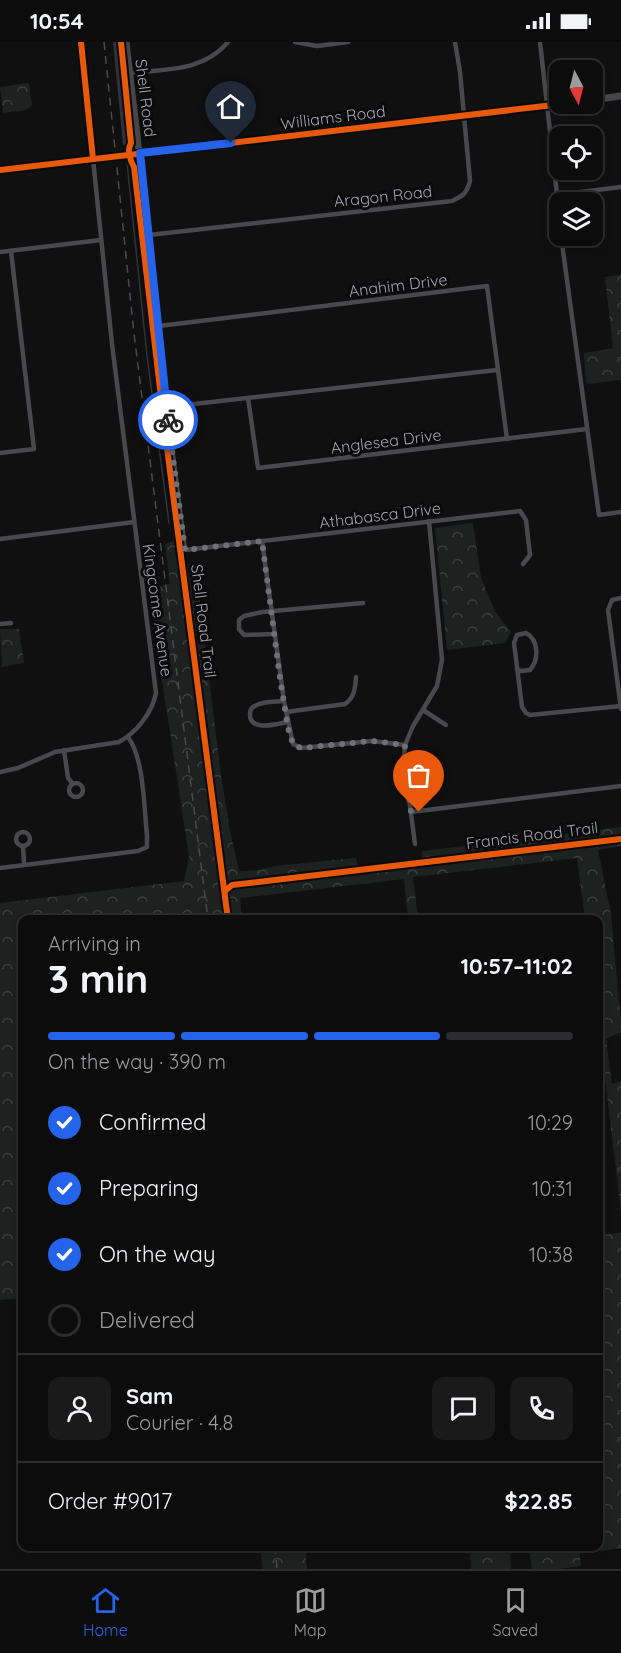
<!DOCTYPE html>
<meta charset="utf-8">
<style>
body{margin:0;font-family:Quicksand,sans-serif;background:#1a1a1b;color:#f1f3f6;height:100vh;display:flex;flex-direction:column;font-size:22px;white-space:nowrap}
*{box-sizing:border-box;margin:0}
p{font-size:20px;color:#9a9b9d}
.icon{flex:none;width:33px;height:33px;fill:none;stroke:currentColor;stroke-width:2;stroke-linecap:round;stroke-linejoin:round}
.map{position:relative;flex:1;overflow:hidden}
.details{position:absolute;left:18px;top:873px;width:585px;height:636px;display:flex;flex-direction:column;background:#0c0c0d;border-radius:12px;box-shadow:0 3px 9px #0003,0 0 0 2px #2c2c2e}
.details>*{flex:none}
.needle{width:39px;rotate:173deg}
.tools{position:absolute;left:549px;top:18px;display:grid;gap:12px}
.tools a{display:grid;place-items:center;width:54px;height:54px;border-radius:12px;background:#0c0c0d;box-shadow:0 3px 9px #0003,0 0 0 2px #2c2c2e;font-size:30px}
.pin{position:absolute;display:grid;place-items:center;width:51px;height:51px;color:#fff;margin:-62px -26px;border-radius:50% 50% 50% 0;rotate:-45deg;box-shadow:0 0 6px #0007}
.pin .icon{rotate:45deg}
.courier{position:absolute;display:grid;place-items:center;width:60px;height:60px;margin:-30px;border:4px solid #2563eb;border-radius:50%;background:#fff;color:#222;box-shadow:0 2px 8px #0007}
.overview em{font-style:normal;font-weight:800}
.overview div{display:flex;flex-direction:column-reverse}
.overview{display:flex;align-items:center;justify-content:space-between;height:102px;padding:0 30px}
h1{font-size:39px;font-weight:800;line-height:45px}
.bar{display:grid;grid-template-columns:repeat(4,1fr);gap:9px 6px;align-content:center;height:72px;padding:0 30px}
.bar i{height:8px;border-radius:4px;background:#2c2c2e}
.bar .active{background:#2563eb}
.bar p{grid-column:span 4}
.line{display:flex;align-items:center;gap:15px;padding:0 30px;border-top:2px solid #2c2c2e}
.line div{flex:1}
.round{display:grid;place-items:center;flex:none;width:63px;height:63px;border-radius:12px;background:#1a1a1b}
ol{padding:0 30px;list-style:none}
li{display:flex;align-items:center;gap:18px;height:66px}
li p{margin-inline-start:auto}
li .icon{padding:6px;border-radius:50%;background:#2563eb;color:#fff;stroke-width:4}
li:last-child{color:#9a9b9d}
li i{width:33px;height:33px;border:3px solid #2c2c2e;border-radius:50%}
.status{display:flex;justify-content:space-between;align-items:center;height:42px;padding:0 30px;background:#0c0c0d;direction:ltr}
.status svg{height:16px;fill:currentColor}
.dock{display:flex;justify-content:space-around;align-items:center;height:84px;border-top:2px solid #2c2c2e;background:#0c0c0d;font-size:16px;color:#9a9b9d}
.dock a{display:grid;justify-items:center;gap:3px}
.dock .active{color:#2563eb}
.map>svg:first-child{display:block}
.forest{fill:url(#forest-crowns)}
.water{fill:#2e323a}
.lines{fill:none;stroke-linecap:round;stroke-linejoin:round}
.stream{stroke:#2e323a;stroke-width:1.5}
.street{stroke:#49494d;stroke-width:4.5}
.secondary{stroke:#464649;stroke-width:7}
.rail{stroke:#4a4a4e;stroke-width:1.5;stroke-dasharray:8 6;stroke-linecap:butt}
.cycleway-casing{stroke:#0b0b0c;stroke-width:10}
.cycleway{stroke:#e8590c;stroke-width:6}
.done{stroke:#707079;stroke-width:6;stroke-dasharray:0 10.8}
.route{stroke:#2563eb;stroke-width:8}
.labels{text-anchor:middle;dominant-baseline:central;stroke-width:6;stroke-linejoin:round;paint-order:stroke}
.street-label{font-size:16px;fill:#a3a4b1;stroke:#0b0b0c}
</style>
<div class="status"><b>10:54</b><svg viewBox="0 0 49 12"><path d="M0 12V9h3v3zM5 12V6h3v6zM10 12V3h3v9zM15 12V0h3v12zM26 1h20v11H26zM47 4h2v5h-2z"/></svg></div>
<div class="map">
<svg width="621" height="1527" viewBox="0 0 621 1527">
<defs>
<pattern id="forest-crowns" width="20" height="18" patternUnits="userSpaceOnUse" patternTransform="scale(1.5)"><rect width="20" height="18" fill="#1d2220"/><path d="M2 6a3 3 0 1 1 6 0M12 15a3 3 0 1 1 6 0" fill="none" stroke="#3b3f3e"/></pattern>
</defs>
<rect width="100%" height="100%" fill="#101011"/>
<g class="forest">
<path d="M29,41L32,63L26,68L3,71L0,45Z"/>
<path d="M621,233V338L586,342L584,311L613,306L605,235Z"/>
<path d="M473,481L481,536L495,569L511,590L505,601L447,608L435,486Z"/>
<path d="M174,499L180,523L195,521L221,734L230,789L239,829L260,828L274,824L356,816L360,831L420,822L422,809L621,785V804L598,808L611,873L621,981V990L606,997L612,1042L621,1039V1170L599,987L598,878L585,877L577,816L413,835L418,877H408L404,837L240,856L242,877L22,878V1256L0,1258V861L184,839L189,815L148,546L170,542L165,502Z"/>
<path d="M0,587H19L24,621L2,625Z"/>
<path d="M621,1191V1506L600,1509L598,1504L599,1193Z"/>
<path d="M260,1505H305L307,1527H263Z"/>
<path d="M470,1505H510L511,1527H471Z"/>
<path d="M529,1505V1504L597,1505L579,1507L581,1524L557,1527H532Z"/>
</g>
<path class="water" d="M113,0H117L127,103H123Z"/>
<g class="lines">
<path class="stream" d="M127,121L147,314L169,481"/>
<g class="street">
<path d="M295,0L317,4L348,0"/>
<path d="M540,0L560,179"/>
<path d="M129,31C165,27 203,30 228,0"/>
<path d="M139,111L167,365L185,508L520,469L526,478L530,513L523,522"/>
<path d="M556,153L621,145"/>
<path d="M149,193L452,159C463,154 467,151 470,139L460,30L455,0"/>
<path d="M561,194L599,473L621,470"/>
<path d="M0,210L101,198"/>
<path d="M159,284L487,244L507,397"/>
<path d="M248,356L258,426L587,387"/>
<path d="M167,365L497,328"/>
<path d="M0,411L34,407L11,209"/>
<path d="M0,497L134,480"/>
<path d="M262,499L284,659L293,702L301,706L372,699L405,703"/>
<path d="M621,556L612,558L608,568L621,667"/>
<path d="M0,582L11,581"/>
<path d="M274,592L244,593L239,587V578L244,574L262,570L363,561"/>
<path d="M517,627L521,629L530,628C539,618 539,598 526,591L517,593L514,601L522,665L526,671L530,673L621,664"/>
<path d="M284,659C275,660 262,659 255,664C252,665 250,668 250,672C249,690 277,682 287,680"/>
<path d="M423,668L446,683"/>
<path d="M286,670L345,662C355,655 355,646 356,635"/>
<path d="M64,708L68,736L73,742"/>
<path d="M0,730L18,726L55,710L119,700C137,690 152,671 156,651L112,302L81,0"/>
<circle cx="76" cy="748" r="7"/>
<path d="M411,770L621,744"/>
<circle cx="23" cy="797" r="7"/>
<path d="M415,802L404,718L405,703L413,684L437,644L442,618L429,479"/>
<path d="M23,804L24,822"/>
<path d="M0,826L138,809L147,805V793C144,766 144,716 128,695"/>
</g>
<g class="secondary">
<path d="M126,0L139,111"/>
<path d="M592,58L621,54"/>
<path d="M0,128L562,62"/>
</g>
<g class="rail">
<path d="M104,0L134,292L208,878"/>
<path d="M275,1504L277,1527"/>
</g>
<defs>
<g id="cycleway">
<path d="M81,0L93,117"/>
<path d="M121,0L131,101C127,108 130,118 134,125L164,381L163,394L167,406L228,878"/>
<path d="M0,128L562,62"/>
<path d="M225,849L232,843L621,797"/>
</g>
</defs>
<use href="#cycleway" class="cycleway-casing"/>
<use href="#cycleway" class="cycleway"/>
</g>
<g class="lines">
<path class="done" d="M168,378L185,508L262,499L280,636L288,686L293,702L301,706L372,699L405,703L404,718L411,770H419"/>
<path class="route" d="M168,378L140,111L231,101"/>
</g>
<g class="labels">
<g class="street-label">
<text transform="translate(146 56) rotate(83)">Shell Road</text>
<text transform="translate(333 75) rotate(-7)">Williams Road</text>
<text transform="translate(383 154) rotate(-6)">Aragon Road</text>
<text transform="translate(398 243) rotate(-7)">Anahim Drive</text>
<text transform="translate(386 399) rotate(-7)">Anglesea Drive</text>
<text transform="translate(380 473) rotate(-7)">Athabasca Drive</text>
<text transform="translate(158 568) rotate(82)">Kingcome Avenue</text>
<text transform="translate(204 579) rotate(83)">Shell Road Trail</text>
<text transform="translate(532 793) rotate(-7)">Francis Road Trail</text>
</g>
</g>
</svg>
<div class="tools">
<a><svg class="needle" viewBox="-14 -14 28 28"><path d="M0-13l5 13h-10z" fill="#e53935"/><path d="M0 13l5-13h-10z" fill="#9a9b9d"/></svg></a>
<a><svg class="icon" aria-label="locate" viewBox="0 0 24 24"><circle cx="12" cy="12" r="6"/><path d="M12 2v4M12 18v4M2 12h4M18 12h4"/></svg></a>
<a><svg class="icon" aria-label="layers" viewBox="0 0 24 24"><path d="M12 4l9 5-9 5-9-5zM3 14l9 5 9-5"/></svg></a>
</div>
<div class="pin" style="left:419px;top:770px;background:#ea580c"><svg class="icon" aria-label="bag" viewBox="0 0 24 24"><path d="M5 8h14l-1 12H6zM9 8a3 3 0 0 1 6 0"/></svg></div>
<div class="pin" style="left:231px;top:101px;background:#1f2937"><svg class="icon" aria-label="home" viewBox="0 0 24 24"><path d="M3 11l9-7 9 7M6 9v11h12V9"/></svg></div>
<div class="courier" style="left:168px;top:378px"><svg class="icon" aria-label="bike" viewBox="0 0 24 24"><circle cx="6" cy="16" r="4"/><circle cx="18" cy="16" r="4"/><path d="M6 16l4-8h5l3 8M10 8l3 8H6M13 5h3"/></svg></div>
<section class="details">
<div class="overview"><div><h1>3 min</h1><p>Arriving in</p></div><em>10:57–11:02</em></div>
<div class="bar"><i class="active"></i><i class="active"></i><i class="active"></i><i></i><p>On the way · 390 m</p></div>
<ol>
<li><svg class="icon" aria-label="check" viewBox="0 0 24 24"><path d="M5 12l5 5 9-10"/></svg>Confirmed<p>10:29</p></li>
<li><svg class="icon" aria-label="check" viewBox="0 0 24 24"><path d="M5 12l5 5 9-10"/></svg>Preparing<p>10:31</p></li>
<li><svg class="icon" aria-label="check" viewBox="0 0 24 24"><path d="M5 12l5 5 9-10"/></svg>On the way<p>10:38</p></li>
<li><i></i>Delivered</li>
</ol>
<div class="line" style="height:108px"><a class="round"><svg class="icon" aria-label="person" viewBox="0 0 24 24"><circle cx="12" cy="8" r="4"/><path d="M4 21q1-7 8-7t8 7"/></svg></a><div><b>Sam</b><p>Courier · 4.8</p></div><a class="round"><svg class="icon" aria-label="chat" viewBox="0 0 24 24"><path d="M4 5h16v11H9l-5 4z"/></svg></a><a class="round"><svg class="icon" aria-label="phone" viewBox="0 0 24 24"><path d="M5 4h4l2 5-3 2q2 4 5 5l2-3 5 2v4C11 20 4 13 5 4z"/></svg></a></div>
<div class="line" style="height:78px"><div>Order #9017</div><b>$22.85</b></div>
</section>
</div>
<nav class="dock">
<a class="active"><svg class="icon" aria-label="home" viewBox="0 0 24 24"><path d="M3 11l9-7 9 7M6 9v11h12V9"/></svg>Home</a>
<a><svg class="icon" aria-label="map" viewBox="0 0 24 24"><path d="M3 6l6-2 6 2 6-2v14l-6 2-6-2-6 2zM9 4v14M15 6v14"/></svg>Map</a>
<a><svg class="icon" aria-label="saved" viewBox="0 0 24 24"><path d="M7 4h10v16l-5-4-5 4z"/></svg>Saved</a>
</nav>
